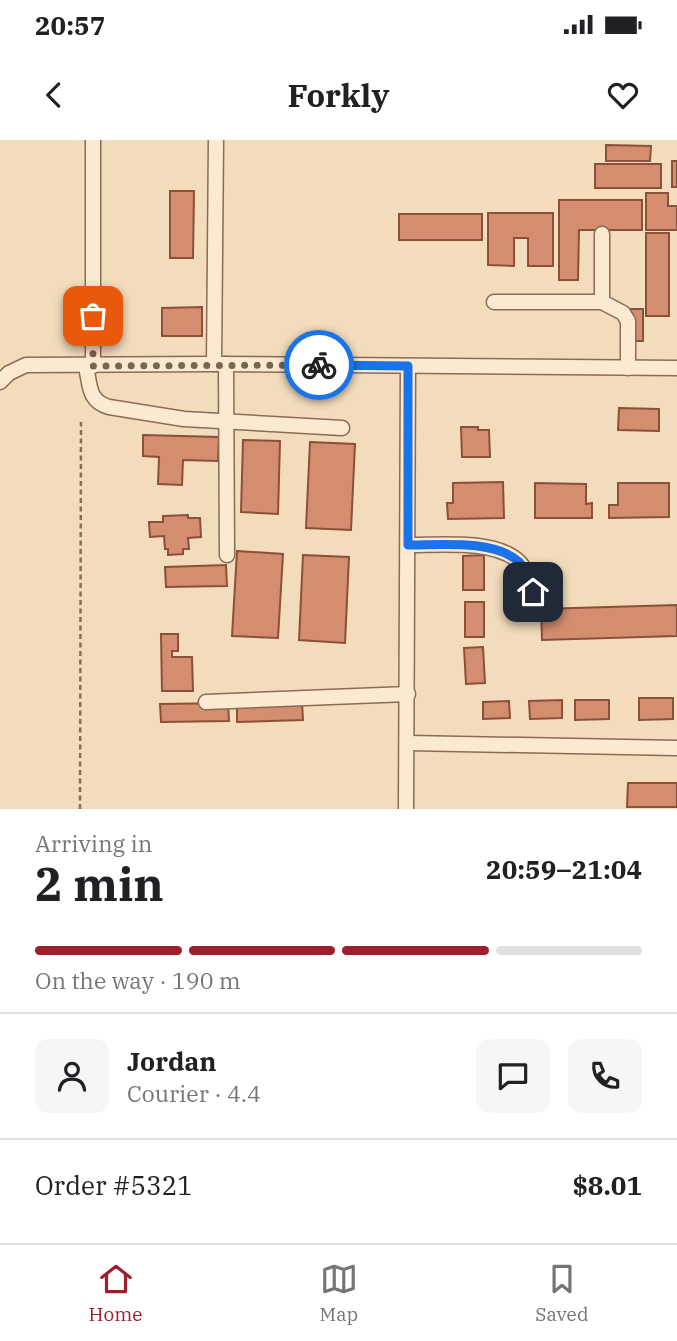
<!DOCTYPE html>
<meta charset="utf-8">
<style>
body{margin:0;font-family:"IBM Plex Serif",serif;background:#f6f6f6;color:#202124;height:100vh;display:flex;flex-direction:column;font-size:26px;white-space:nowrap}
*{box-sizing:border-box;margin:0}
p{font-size:23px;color:#757577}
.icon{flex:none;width:38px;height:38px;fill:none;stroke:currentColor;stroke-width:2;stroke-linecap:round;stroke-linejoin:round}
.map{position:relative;height:669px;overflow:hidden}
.panel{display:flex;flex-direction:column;background:#fff;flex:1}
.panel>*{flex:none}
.pin{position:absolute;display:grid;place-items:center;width:60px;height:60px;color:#fff;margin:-30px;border-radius:14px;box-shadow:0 4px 10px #0006}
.courier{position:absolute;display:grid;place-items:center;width:70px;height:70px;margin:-35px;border:5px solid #1a73e8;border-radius:50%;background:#fff;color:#222;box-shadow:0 2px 9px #0007}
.overview em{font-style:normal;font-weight:700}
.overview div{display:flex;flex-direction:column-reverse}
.overview{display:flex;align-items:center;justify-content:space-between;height:119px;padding:0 35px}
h1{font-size:46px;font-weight:700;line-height:52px}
.bar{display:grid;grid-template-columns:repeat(4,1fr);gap:10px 7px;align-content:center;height:84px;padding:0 35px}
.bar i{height:9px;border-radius:5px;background:#e0e0e0}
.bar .on{background:#9f1e2e}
.bar p{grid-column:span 4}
.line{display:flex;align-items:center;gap:18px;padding:0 35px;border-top:2px solid #e0e0e0}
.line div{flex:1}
.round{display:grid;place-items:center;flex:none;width:74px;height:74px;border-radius:14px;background:#f6f6f6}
.status{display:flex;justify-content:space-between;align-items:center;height:49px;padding:0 35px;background:#fff;direction:ltr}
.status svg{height:19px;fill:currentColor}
header{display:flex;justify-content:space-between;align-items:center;height:91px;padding:0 35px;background:#fff;font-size:32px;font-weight:700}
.tabs{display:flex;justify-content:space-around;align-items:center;height:98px;border-top:2px solid #e0e0e0;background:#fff;font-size:19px;color:#757577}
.tabs a{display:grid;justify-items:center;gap:4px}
.tabs .on{color:#9f1e2e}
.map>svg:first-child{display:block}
.building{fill:#d48d6e;stroke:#8c4f38;stroke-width:2}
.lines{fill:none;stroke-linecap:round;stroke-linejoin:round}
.minor-casing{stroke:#8b6b54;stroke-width:17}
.path{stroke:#8b6b54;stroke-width:2.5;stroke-dasharray:5 3.5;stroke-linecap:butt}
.minor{stroke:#fcead0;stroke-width:14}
.done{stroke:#796553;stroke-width:7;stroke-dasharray:0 12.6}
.route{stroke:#1a73e8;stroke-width:9}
</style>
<div class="status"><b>20:57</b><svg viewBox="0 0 49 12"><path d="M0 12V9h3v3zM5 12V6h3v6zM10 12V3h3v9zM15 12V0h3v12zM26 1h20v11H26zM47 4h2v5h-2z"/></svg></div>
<header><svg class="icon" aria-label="back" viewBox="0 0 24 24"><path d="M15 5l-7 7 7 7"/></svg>Forkly<svg class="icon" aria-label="heart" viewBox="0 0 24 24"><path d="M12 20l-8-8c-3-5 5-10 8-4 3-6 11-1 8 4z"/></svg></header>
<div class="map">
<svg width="677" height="669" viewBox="0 0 677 669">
<rect width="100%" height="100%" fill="#f2dcbc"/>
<g class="building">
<path d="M606,5L651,6L650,21H606Z"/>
<rect x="672" y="21" width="5" height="26"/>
<rect x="595" y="24" width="66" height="24"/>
<path d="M170,51H194L193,118H170Z"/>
<path d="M646,53H668V66H677V90H646Z"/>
<path d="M559,60H642V90H579L578,140H559Z"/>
<path d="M488,73H553V126H528V98H514V126L488,125Z"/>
<rect x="399" y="74" width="83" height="26"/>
<rect x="646" y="93" width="23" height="83"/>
<path d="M202,167V196H162V168Z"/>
<path d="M630,169H643V201H629Z"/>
<path d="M619,268L659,269V291L618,290Z"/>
<path d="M461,287H478V290H489L490,317H462Z"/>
<path d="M143,295L219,297L218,321L183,320L182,345L158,344L159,317L143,316Z"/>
<path d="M243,300L280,301L278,374L241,372Z"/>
<path d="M310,302L355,304L351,390L306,388Z"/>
<path d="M503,342L504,378L448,379L447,363H453V343Z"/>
<path d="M535,343L586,344V364L592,363V378H535Z"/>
<path d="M618,343H669V377L609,378V365H618Z"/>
<path d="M188,375V378H200L201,397L188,398L189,409H183V414L168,415V409H165L164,396L150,397L149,382H163V376Z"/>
<path d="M237,411L283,414L278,498L232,496Z"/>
<path d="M303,415L349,417L345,503L299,500Z"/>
<path d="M484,415V450H463V416Z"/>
<path d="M226,425L227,446L166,447L165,427Z"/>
<rect x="465" y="462" width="19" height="35"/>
<path d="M677,465V496L542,500L541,469Z"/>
<path d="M161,494H178V511H172V517H192L193,551H162Z"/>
<path d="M483,507L485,543L466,544L464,508Z"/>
<path d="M639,558H673V579L639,580Z"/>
<path d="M562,560V578L530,579L529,561Z"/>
<path d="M575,560H609V579L575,580Z"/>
<path d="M509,561L510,578L483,579V562Z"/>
<path d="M302,562L303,580L237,582V564Z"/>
<path d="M228,563L229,581L161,582L160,564Z"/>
<path d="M628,643H677V667H627Z"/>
</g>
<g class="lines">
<defs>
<g id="minor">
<path d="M93,0V226"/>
<path d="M602,94V162L623,173L628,181V228"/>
<path d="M494,162H602"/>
<path d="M214,224L216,0"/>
<path d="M226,224L227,415"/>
<path d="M86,226C90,245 88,261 109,267L184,279L342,288"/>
<path d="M0,242L9,233L26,225L214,224L677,228"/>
<path d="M408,405C439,405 496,399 519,422C526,428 529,443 533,452"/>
<path d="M206,562L408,554"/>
<path d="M408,603L677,608"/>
<path d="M406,669L408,226"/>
</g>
</defs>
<use href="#minor" class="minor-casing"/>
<path class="path" d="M80,669L81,282"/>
<use href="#minor" class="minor"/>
</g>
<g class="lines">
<path class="done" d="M93,176V226L319,225"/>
<path class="route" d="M319,225L408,226V405C439,405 495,399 519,422C526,428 529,443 533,452"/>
</g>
</svg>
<div class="pin" style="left:93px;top:176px;background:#ea580c"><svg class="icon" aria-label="bag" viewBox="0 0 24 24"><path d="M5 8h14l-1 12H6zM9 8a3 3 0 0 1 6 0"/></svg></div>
<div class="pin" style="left:533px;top:452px;background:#1f2937"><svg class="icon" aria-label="home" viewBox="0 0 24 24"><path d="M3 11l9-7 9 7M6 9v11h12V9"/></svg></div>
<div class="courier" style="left:319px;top:225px"><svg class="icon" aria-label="bike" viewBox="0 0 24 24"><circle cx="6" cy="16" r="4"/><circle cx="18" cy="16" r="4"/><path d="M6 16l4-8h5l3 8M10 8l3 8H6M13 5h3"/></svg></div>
</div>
<section class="panel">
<div class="overview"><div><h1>2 min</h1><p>Arriving in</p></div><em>20:59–21:04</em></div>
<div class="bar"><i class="on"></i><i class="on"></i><i class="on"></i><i></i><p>On the way · 190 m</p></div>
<div class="line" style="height:126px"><a class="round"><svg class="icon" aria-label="person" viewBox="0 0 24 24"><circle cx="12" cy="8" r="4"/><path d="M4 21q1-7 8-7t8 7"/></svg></a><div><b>Jordan</b><p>Courier · 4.4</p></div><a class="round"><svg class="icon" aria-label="chat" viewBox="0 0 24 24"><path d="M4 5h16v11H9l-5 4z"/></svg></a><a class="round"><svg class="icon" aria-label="phone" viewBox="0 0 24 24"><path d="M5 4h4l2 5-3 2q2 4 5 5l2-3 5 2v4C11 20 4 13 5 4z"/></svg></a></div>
<div class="line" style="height:91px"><div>Order #5321</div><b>$8.01</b></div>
</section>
<nav class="tabs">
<a class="on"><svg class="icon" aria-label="home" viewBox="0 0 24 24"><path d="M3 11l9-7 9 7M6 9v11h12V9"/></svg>Home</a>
<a><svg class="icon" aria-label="map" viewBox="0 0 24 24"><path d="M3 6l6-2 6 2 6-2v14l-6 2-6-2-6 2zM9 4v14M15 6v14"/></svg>Map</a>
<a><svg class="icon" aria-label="saved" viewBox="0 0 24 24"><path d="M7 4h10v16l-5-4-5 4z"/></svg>Saved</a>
</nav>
